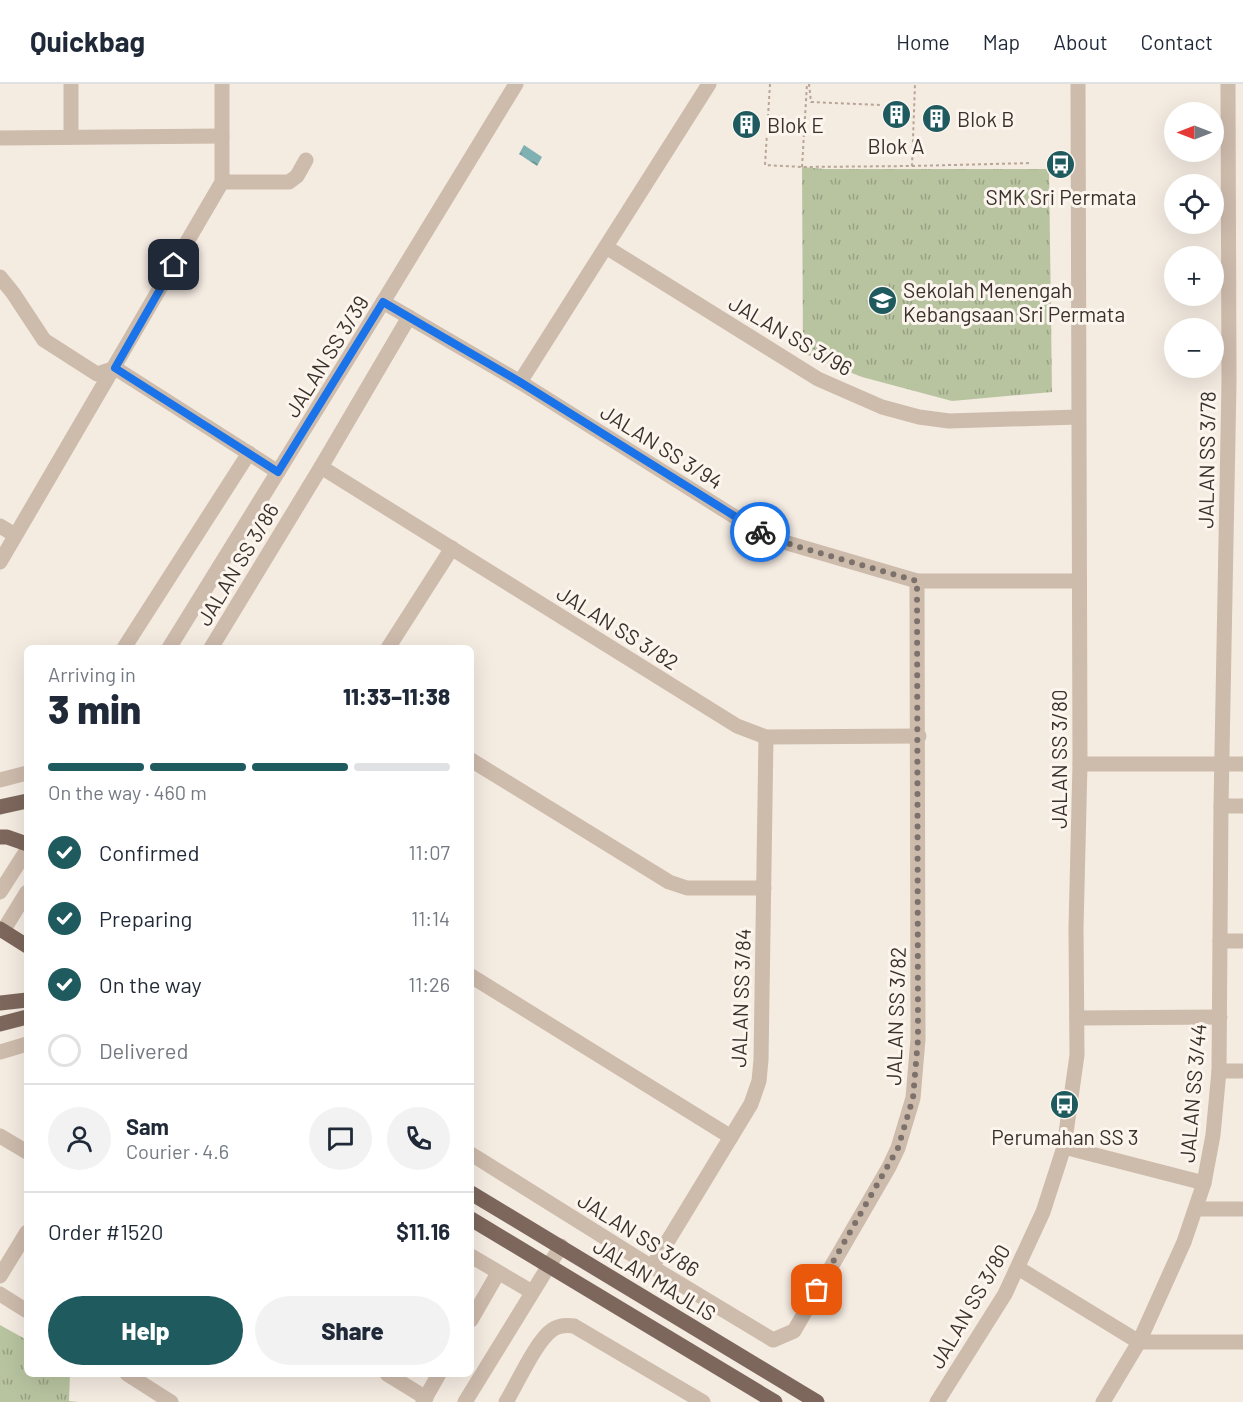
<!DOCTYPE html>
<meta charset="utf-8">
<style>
body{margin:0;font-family:Barlow,sans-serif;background:#f2f2f3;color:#1f2937;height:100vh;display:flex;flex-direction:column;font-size:22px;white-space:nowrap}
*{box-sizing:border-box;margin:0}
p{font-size:20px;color:#747a83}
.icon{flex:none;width:33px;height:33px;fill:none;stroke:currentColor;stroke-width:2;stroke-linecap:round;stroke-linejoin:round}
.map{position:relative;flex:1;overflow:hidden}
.details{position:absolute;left:24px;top:561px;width:450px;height:732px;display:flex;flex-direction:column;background:#fff;border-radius:9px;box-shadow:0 6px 24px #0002}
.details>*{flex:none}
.needle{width:39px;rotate:270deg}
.buttons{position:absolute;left:1164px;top:18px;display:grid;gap:12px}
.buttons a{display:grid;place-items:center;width:60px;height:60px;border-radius:50%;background:#fff;box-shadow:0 6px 24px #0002;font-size:30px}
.pin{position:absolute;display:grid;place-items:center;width:51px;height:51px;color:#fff;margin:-26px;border-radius:12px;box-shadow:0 3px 9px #0006}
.courier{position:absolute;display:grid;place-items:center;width:60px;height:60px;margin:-30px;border:4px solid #1a73e8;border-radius:50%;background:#fff;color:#222;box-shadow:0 2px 8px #0007}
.head em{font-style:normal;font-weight:800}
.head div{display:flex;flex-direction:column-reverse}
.head{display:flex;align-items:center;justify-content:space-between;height:102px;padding:0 24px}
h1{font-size:39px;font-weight:800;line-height:45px}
.bar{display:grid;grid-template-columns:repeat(4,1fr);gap:9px 6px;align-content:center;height:72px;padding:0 24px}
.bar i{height:8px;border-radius:4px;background:#e0e1e3}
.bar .selected{background:#1f5a5e}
.bar p{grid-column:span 4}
.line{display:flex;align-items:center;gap:15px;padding:0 24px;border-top:2px solid #e0e1e3}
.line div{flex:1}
.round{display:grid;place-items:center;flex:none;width:63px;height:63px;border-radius:32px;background:#f2f2f3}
ol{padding:0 24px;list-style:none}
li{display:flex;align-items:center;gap:18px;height:66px}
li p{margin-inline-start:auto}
li .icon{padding:6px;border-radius:50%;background:#1f5a5e;color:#fff;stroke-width:4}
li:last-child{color:#747a83}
li i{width:33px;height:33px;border:3px solid #e0e1e3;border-radius:50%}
.primary-button{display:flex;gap:12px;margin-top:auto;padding:12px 24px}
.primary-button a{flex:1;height:69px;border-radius:36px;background:#1f5a5e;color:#fff;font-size:24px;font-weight:800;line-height:69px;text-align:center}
.primary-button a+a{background:#f2f2f3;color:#1f2937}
header{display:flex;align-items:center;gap:36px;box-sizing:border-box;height:84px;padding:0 30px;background:#fff;border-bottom:2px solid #e0e1e3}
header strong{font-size:28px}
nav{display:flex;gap:33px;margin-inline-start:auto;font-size:21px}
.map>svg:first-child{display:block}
.grass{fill:url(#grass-tufts)}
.water{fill:url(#water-ripples)}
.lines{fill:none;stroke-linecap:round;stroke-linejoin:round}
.path{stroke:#b9a596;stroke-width:2;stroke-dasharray:3 3;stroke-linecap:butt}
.minor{stroke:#cdbbac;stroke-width:15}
.major{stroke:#7d675c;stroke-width:15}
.done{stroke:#7c716b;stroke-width:6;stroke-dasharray:0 10.8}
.route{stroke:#1a73e8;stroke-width:8}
.labels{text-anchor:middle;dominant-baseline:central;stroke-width:6;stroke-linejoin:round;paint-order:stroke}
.poi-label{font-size:21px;fill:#3b302b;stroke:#fbf5ee;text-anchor:start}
.street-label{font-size:21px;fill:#3b302b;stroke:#fbf5ee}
</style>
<header>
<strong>Quickbag</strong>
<nav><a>Home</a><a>Map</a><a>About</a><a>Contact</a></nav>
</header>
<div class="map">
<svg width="1243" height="1318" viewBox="0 0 1243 1318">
<defs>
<pattern id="grass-tufts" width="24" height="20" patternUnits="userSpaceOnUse" patternTransform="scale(1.5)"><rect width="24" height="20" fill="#b8c4a0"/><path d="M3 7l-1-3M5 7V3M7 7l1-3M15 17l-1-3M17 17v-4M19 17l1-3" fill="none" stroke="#97a083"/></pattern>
<pattern id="water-ripples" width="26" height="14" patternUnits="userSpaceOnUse" patternTransform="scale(1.5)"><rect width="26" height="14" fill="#7fb0b2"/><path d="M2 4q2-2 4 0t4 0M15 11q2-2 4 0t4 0" fill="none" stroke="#699091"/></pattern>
</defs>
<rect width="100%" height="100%" fill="#f4ebe1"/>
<g class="grass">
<path d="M802,83L825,85H1049L1052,308L952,317L862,293L803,269Z"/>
<path d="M0,1241L27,1256V1290H70L69,1317L79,1318H0Z"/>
</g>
<path class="water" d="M524,61L542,73L537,82L519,70Z"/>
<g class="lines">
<g class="path">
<path d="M770,0L765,81L802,83L912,82L915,0"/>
<path d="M809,0L811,18L882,21"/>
<path d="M912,82L1032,79"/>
<path d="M802,83L807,0"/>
</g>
<g class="minor">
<path d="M71,53V0"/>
<path d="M0,54L222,52"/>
<path d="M222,98H289L297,92L306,76"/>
<path d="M606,163L818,295L882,323L919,333L949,337L1078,333"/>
<path d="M0,193L13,209L44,256L97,290L115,284L278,388"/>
<path d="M383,218L520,298L767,453L917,497H1079"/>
<path d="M520,298L709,0"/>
<path d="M321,383L737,642L766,653L919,652"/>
<path d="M0,442L15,451"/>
<path d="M0,478L222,98V0"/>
<path d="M124,564L249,369"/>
<path d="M169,564L383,218L516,0"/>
<path d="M211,564L321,383L409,233"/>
<path d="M388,564L452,464"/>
<path d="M471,676L669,798L687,804H764"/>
<path d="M1080,680H1243"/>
<path d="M0,696L27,689"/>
<path d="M1221,722H1243"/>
<path d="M0,808L27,766"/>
<path d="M3,847L27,808"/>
<path d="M1220,857H1243"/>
<path d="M471,892L731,1053"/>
<path d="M1077,934L1220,933"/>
<path d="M0,968L27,960"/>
<path d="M1219,987H1243"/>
<path d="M0,1052L27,1068"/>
<path d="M1064,1063L1204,1099"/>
<path d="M471,1070L652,1183L773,1256L794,1247L889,1083L898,1064L913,1014L918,955L917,497"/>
<path d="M1196,1125H1243"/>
<path d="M471,1172L532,1208"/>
<path d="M652,1183L751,1020L759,997L761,976L766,653"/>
<path d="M1018,1184L1139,1258H1243"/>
<path d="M0,1192L27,1148"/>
<path d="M0,1210L27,1227"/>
<path d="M471,1236L498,1189"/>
<path d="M127,1290L171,1318"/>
<path d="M387,1290L426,1314"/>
<path d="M423,1318L439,1290"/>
<path d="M465,1318L561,1162"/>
<path d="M506,1318C517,1300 536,1257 552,1246C559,1241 566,1241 574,1242L703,1318"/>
<path d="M937,1318L1005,1210L1043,1128L1064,1063L1077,971L1076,844L1080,680L1078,0"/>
<path d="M1103,1318L1139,1258L1184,1158L1204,1099L1213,1051L1219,987L1221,722L1229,298L1228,0"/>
</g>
<g class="major">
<path d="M0,723L27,717"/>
<path d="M0,753H7L27,760"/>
<path d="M0,845L27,862"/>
<path d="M0,919L27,916"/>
<path d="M0,940L27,933"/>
<path d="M471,1109L817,1318"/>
<path d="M471,1135L775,1318"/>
</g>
</g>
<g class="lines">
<path class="done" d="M760,448L767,453L799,463L917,497L918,955L913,1014L898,1064L817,1206"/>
<path class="route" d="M174,181L115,284L278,388L383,218L520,298L760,448"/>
</g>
<defs>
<symbol id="building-disc" viewBox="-11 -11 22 22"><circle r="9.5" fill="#1f5a5e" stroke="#fbf5ee"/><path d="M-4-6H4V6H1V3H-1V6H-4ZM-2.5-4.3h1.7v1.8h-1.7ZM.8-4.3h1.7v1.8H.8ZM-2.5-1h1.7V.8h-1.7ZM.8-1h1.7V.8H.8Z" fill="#fff"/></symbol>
<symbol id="bus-disc" viewBox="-11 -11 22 22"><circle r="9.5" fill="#1f5a5e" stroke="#fbf5ee"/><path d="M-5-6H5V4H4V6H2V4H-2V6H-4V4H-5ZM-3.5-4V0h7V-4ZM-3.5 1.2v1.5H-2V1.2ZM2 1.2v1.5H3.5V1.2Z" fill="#fff"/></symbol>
<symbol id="school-disc" viewBox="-11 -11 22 22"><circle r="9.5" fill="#1f5a5e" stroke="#fbf5ee"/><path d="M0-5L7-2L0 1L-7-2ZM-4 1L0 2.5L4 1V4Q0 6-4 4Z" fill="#fff"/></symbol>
</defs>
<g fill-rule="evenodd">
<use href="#building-disc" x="880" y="14" width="33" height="33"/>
<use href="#building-disc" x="920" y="18" width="33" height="33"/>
<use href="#building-disc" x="730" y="24" width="33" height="33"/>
<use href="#bus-disc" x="1044" y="64" width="33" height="33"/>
<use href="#school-disc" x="866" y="200" width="33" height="33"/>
<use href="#bus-disc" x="1048" y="1004" width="33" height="33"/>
</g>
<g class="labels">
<g class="poi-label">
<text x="957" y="34">Blok B</text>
<text x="767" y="40">Blok E</text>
<text x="896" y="61" text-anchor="middle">Blok A</text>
<text x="1061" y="112" text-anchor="middle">SMK Sri Permata</text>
<text x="903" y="205">Sekolah Menengah<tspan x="903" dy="24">Kebangsaan Sri Permata</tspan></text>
<text x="1065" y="1052" text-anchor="middle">Perumahan SS 3</text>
</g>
<g class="street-label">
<text transform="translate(791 251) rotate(30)">JALAN SS 3/96</text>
<text transform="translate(326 272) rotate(-58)">JALAN SS 3/39</text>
<text transform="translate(662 362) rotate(32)">JALAN SS 3/94</text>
<text transform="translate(1206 376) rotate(-89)">JALAN SS 3/78</text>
<text transform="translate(237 480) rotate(-59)">JALAN SS 3/86</text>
<text transform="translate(618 543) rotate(32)">JALAN SS 3/82</text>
<text transform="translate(1058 675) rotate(-90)">JALAN SS 3/80</text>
<text transform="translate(740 914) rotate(-88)">JALAN SS 3/84</text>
<text transform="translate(895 932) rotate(-88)">JALAN SS 3/82</text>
<text transform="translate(1192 1009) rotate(-85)">JALAN SS 3/44</text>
<text transform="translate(639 1150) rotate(32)">JALAN SS 3/86</text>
<text transform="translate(655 1195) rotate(31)">JALAN MAJLIS</text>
<text transform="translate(969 1222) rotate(-60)">JALAN SS 3/80</text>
</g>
</g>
</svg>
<div class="buttons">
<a><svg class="needle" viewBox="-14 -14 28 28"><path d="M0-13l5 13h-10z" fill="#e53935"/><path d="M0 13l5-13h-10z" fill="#747a83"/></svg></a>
<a><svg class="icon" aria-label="locate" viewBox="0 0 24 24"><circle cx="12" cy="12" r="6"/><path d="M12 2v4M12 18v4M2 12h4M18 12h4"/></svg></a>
<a>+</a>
<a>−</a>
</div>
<div class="pin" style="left:817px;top:1206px;background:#ea580c"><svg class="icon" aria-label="bag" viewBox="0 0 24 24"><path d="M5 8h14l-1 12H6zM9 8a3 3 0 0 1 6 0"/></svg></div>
<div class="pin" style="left:174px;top:181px;background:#1f2937"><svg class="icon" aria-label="home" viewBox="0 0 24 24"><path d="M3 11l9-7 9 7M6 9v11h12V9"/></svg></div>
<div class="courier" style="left:760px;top:448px"><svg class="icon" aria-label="bike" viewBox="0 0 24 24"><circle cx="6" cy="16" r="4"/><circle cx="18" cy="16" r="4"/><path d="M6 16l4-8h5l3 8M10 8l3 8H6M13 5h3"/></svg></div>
<section class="details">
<div class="head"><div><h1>3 min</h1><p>Arriving in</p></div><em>11:33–11:38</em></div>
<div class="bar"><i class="selected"></i><i class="selected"></i><i class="selected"></i><i></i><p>On the way · 460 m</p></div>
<ol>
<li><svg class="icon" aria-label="check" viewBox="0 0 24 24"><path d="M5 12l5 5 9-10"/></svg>Confirmed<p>11:07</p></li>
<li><svg class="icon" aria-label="check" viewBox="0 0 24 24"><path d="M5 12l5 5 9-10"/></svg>Preparing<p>11:14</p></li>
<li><svg class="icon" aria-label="check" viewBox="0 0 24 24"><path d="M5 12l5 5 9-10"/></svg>On the way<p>11:26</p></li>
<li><i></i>Delivered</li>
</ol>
<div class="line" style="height:108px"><a class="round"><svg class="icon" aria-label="person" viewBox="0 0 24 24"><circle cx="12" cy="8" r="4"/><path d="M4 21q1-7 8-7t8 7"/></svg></a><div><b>Sam</b><p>Courier · 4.6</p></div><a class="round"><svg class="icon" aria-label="chat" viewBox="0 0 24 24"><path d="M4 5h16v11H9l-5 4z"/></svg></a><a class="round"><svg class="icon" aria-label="phone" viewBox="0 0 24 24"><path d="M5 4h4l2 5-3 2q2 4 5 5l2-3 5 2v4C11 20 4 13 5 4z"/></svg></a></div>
<div class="line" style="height:78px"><div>Order #1520</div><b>$11.16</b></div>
<div class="primary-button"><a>Help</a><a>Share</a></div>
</section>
</div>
